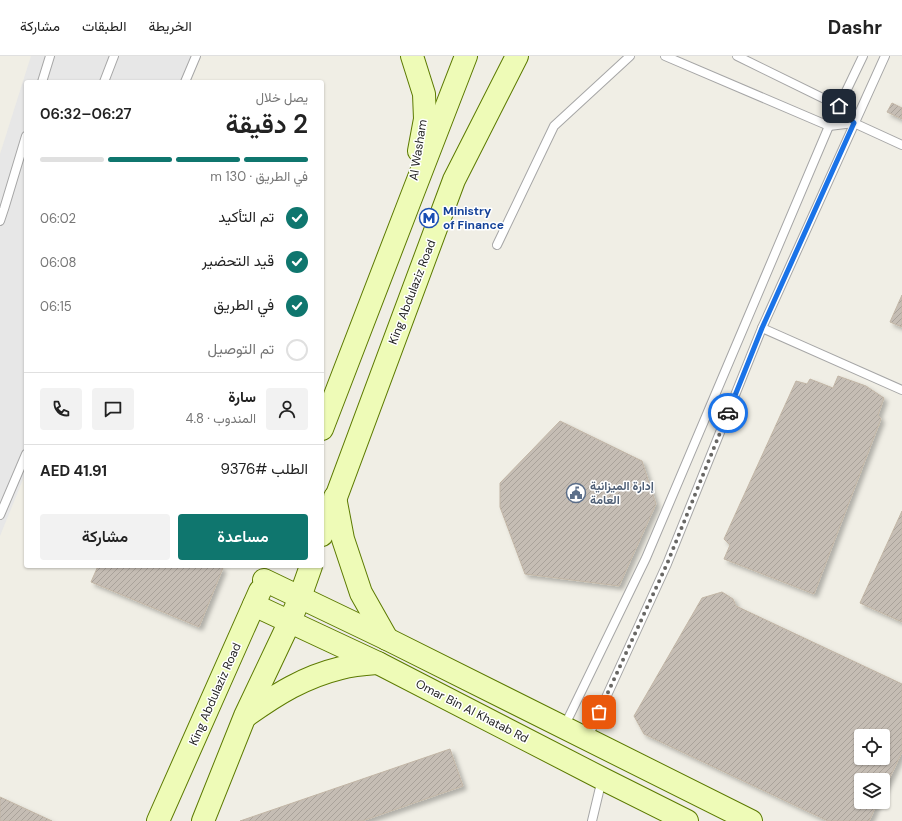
<!DOCTYPE html>
<html lang="ar">
<meta charset="utf-8">
<style>
body{margin:0;font-family:"DM Sans",Vazirmatn,sans-serif;background:#f2f2f2;color:#222;direction:rtl;height:100vh;display:flex;flex-direction:column;font-size:15px;white-space:nowrap}
*{box-sizing:border-box;margin:0}
p{font-size:13px;color:#767676}
.icon{flex:none;width:22px;height:22px;fill:none;stroke:currentColor;stroke-width:2;stroke-linecap:round;stroke-linejoin:round}
.map{position:relative;flex:1;overflow:hidden;direction:ltr}
.side{position:absolute;left:24px;top:24px;width:300px;height:488px;display:flex;flex-direction:column;background:#fff;border-radius:4px;box-shadow:0 1px 3px #0004;direction:rtl}
.side>*{flex:none}
.fabs{position:absolute;left:854px;top:673px;display:grid;gap:8px}
.fabs a{display:grid;place-items:center;width:36px;height:36px;border-radius:4px;background:#fff;box-shadow:0 1px 3px #0004;font-size:20px}
.pin{position:absolute;display:grid;place-items:center;width:34px;height:34px;color:#fff;margin:-17px;border-radius:8px;box-shadow:0 2px 6px #0006}
.courier{position:absolute;display:grid;place-items:center;width:40px;height:40px;margin:-20px;border:3px solid #1a73e8;border-radius:50%;background:#fff;color:#222;box-shadow:0 1px 5px #0007}
.headline em{font-style:normal;font-weight:600}
.headline div{display:flex;flex-direction:column-reverse}
.headline{display:flex;align-items:center;justify-content:space-between;height:68px;padding:0 16px}
h1{font-size:26px;font-weight:600;line-height:30px}
.bar{display:grid;grid-template-columns:repeat(4,1fr);gap:6px 4px;align-content:center;height:48px;padding:0 16px}
.bar i{height:5px;border-radius:3px;background:#e0e0e0}
.bar .on{background:#0f766e}
.bar p{grid-column:span 4}
.line{display:flex;align-items:center;gap:10px;padding:0 16px;border-top:1px solid #e0e0e0}
.line div{flex:1}
.round{display:grid;place-items:center;flex:none;width:42px;height:42px;border-radius:4px;background:#f2f2f2}
ol{padding:0 16px;list-style:none}
li{display:flex;align-items:center;gap:12px;height:44px}
li p{margin-inline-start:auto}
li .icon{padding:4px;border-radius:50%;background:#0f766e;color:#fff;stroke-width:4}
li:last-child{color:#767676}
li i{width:22px;height:22px;border:2px solid #e0e0e0;border-radius:50%}
.action{display:flex;gap:8px;margin-top:auto;padding:8px 16px}
.action a{flex:1;height:46px;border-radius:4px;background:#0f766e;color:#fff;font-size:16px;font-weight:600;line-height:46px;text-align:center}
.action a+a{background:#f2f2f2;color:#222}
header{display:flex;align-items:center;gap:24px;box-sizing:border-box;height:56px;padding:0 20px;background:#fff;border-bottom:1px solid #e0e0e0}
header strong{font-size:19px}
nav{display:flex;gap:22px;margin-inline-start:auto;font-size:14px}
.map>svg:first-child{display:block}
.parking{fill:#e7e7e7}
.building{fill:url(#building-hatch);stroke:#c2b6a6;fill-rule:evenodd;filter:url(#shadow)}
.lines{fill:none;stroke-linecap:round;stroke-linejoin:round}
.lane-casing{stroke:#a6a6a6;stroke-width:10}
.secondary-casing{stroke:#5c7a01;stroke-width:24}
.lane{stroke:#fff;stroke-width:8}
.secondary{stroke:#eefbb7;stroke-width:22}
.done{stroke:#686764;stroke-width:4;stroke-dasharray:0 7.2}
.route{stroke:#1a73e8;stroke-width:5}
.labels{text-anchor:middle;dominant-baseline:central;stroke-width:3;stroke-linejoin:round;paint-order:stroke}
.street-label{font-size:12px;fill:#1f1f1f;stroke:#fff}
.transit-label{font-size:12px;font-weight:bold;fill:#164399;stroke:#fff;text-anchor:start}
.service-label{font-size:12px;font-weight:bold;fill:#4e5e75;stroke:#fff;text-anchor:start}
</style>
<header>
<strong>Dashr</strong>
<nav><a>الخريطة</a><a>الطبقات</a><a>مشاركة</a></nav>
</header>
<div class="map">
<svg width="902" height="765" viewBox="0 0 902 765">
<defs>
<pattern id="building-hatch" width="6" height="6" patternUnits="userSpaceOnUse"><rect width="6" height="6" fill="#c5bdb4"/><path d="M-1 1l2-2M0 6l6-6M5 7l2-2" fill="none" stroke="#a9a29a"/></pattern>
<filter id="shadow"><feDropShadow dx="3.5" dy="3.5" stdDeviation="2" flood-color="#0004"/></filter>
</defs>
<rect width="100%" height="100%" fill="#f0eee5"/>
<path class="parking" d="M31,0H196L185,26H26V416L0,480V98Z"/>
<g class="building">
<path d="M892,47L902,52V63L887,56Z"/>
<path d="M902,239V271L890,266Z"/>
<path d="M838,320L866,330L884,342L878,359L881,363L814,538L724,503L730,489L724,483L796,325L807,328L810,323L833,332Z"/>
<path d="M560,365L642,405L656,448L619,530L525,518L500,451V427Z"/>
<path d="M902,455V566L860,547Z"/>
<path d="M98,510H218L223,512L199,571L91,526Z"/>
<path d="M722,536L733,543L736,550L902,628V696L883,736V724H861V746H878L869,765H828L644,678L634,660L702,542ZM861,680H883V702H861Z"/>
<path d="M450,693L463,730L362,765H240Z"/>
<path d="M0,741L52,765H0Z"/>
</g>
<g class="lines">
<defs>
<g id="lane">
<path d="M665,0L829,70L854,67"/>
<path d="M737,0L839,50L854,67L902,89"/>
<path d="M42,26L50,0"/>
<path d="M104,26L114,0"/>
<path d="M185,26L196,0"/>
<path d="M0,165L4,153L26,80"/>
<path d="M497,189L554,70L630,0"/>
<path d="M762,272L902,334"/>
<path d="M0,459L26,398"/>
<path d="M564,671L646,502L829,70L839,50L863,0"/>
<path d="M587,683L667,508L762,272L885,0"/>
<path d="M592,765L602,723"/>
</g>
<g id="secondary">
<path d="M412,0L424,38L425,63L419,95"/>
<path d="M322,373L411,142L466,0"/>
<path d="M335,441L343,483L361,537L387,583"/>
<path d="M322,479L454,124L517,0"/>
<path d="M264,524L387,583L751,765"/>
<path d="M254,549L378,607L603,723L687,765"/>
<path d="M246,660C277,638 304,621 341,612C353,609 366,608 378,607"/>
<path d="M158,765L260,535"/>
<path d="M203,765L245,660L290,565L300,541L311,510"/>
</g>
</defs>
<use href="#lane" class="lane-casing"/>
<use href="#secondary" class="secondary-casing"/>
<use href="#lane" class="lane"/>
<use href="#secondary" class="secondary"/>
</g>
<g class="lines">
<path class="done" d="M599,656L667,508L728,357"/>
<path class="route" d="M728,357L762,272L854,67L839,50"/>
</g>
<defs>
<symbol id="metro-ring" viewBox="-11 -11 22 22"><circle r="9.5" fill="#fff" stroke="#1a4fb4" stroke-width="1.5"/><path d="M-5.5 5V-5H-3L0 0L3-5H5.5V5H3V-.5L0 4L-3-.5V5Z" fill="#1a4fb4"/></symbol>
<symbol id="civic-ring" viewBox="-11 -11 22 22"><circle r="9.5" fill="#fff" stroke="#5c6f8a" stroke-width="1.5"/><path d="M-.6-6.5H3V-4.5H.6V-3L4-1V1h2V6H-6V1h2V-1L-.6-3ZM-1.2 2.5V6h2.4V2.5Z" fill="#5c6f8a"/></symbol>
</defs>
<g fill-rule="evenodd">
<use href="#metro-ring" x="418" y="151" width="22" height="22"/>
<use href="#civic-ring" x="565" y="426" width="22" height="22"/>
</g>
<g class="labels">
<g class="street-label">
<text transform="translate(418 94) rotate(-81)">Al Washam</text>
<text transform="translate(412 236) rotate(-69)">King Abdulaziz Road</text>
<text transform="translate(215 638) rotate(-66)">King Abdulaziz Road</text>
<text transform="translate(472 655) rotate(27)">Omar Bin Al Khatab Rd</text>
</g>
<g class="transit-label">
<text x="443" y="155">Ministry<tspan x="443" dy="14">of Finance</tspan></text>
</g>
<g class="service-label">
<text x="590" y="430">إدارة الميزانية<tspan x="590" dy="14">العامة</tspan></text>
</g>
</g>
</svg>
<div class="fabs">
<a><svg class="icon" aria-label="locate" viewBox="0 0 24 24"><circle cx="12" cy="12" r="6"/><path d="M12 2v4M12 18v4M2 12h4M18 12h4"/></svg></a>
<a><svg class="icon" aria-label="layers" viewBox="0 0 24 24"><path d="M12 4l9 5-9 5-9-5zM3 14l9 5 9-5"/></svg></a>
</div>
<div class="pin" style="left:599px;top:656px;background:#ea580c"><svg class="icon" aria-label="bag" viewBox="0 0 24 24"><path d="M5 8h14l-1 12H6zM9 8a3 3 0 0 1 6 0"/></svg></div>
<div class="pin" style="left:839px;top:50px;background:#1f2937"><svg class="icon" aria-label="home" viewBox="0 0 24 24"><path d="M3 11l9-7 9 7M6 9v11h12V9"/></svg></div>
<div class="courier" style="left:728px;top:357px"><svg class="icon" aria-label="car" viewBox="0 0 24 24"><path d="M5 17H2v-5l4-1 3-4h7l3 4 3 1v5h-3M9 17h6M6 11h13"/><circle cx="7" cy="17" r="2"/><circle cx="17" cy="17" r="2"/></svg></div>
<section class="side">
<div class="headline"><div><h1>2 دقيقة</h1><p>يصل خلال</p></div><em>06:27–06:32</em></div>
<div class="bar"><i class="on"></i><i class="on"></i><i class="on"></i><i></i><p>في الطريق · 130 m</p></div>
<ol>
<li><svg class="icon" aria-label="check" viewBox="0 0 24 24"><path d="M5 12l5 5 9-10"/></svg>تم التأكيد<p>06:02</p></li>
<li><svg class="icon" aria-label="check" viewBox="0 0 24 24"><path d="M5 12l5 5 9-10"/></svg>قيد التحضير<p>06:08</p></li>
<li><svg class="icon" aria-label="check" viewBox="0 0 24 24"><path d="M5 12l5 5 9-10"/></svg>في الطريق<p>06:15</p></li>
<li><i></i>تم التوصيل</li>
</ol>
<div class="line" style="height:72px"><a class="round"><svg class="icon" aria-label="person" viewBox="0 0 24 24"><circle cx="12" cy="8" r="4"/><path d="M4 21q1-7 8-7t8 7"/></svg></a><div><b>سارة</b><p>المندوب · 4.8</p></div><a class="round"><svg class="icon" aria-label="chat" viewBox="0 0 24 24"><path d="M4 5h16v11H9l-5 4z"/></svg></a><a class="round"><svg class="icon" aria-label="phone" viewBox="0 0 24 24"><path d="M5 4h4l2 5-3 2q2 4 5 5l2-3 5 2v4C11 20 4 13 5 4z"/></svg></a></div>
<div class="line" style="height:52px"><div>الطلب #9376</div><b>AED 41.91</b></div>
<div class="action"><a>مساعدة</a><a>مشاركة</a></div>
</section>
</div>
